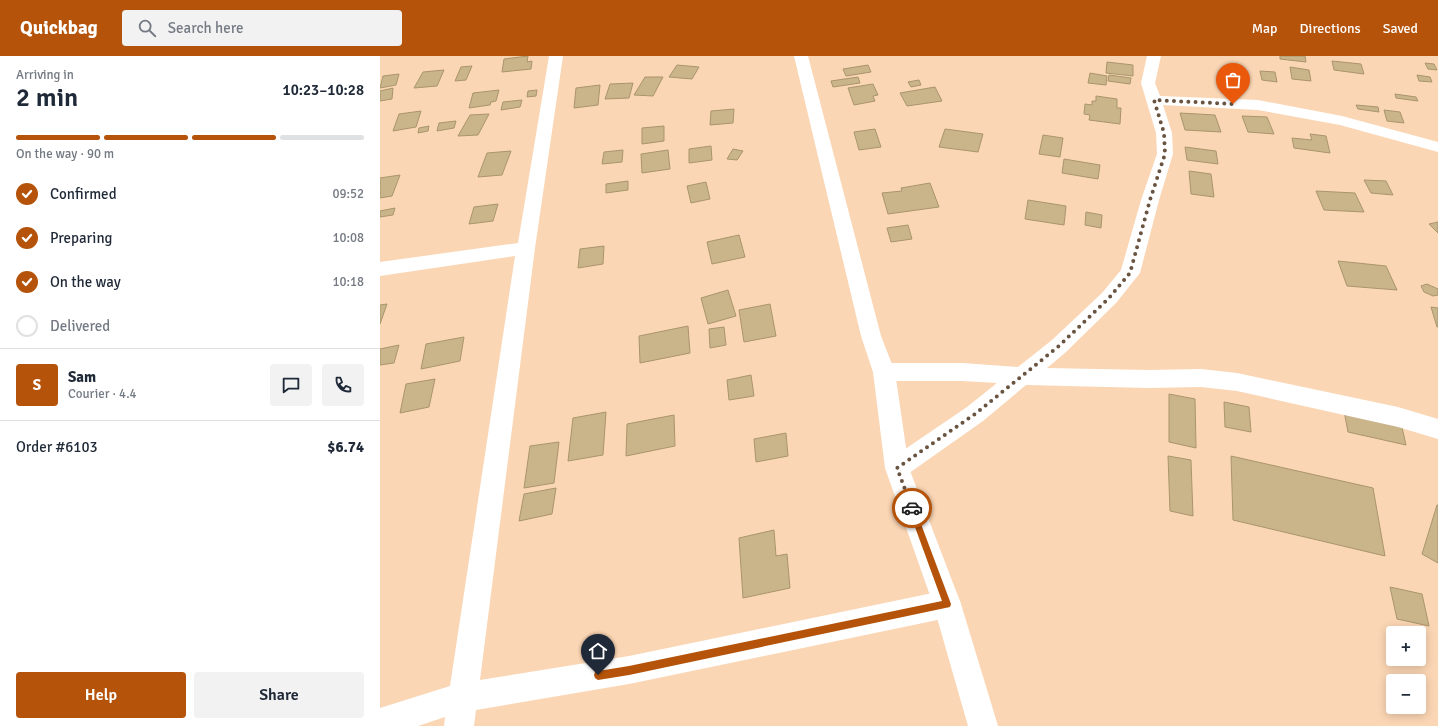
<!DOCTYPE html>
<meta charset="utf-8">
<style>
body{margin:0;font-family:Signika,sans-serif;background:#f2f2f3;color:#1f2937;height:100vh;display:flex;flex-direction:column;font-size:15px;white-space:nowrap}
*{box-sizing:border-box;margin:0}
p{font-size:13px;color:#747a83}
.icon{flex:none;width:22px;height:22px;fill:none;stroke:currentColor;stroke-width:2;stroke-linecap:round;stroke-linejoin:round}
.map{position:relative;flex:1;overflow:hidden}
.drawer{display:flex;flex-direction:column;background:#fff;width:380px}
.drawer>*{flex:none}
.fabs{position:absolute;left:1006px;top:570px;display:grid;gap:8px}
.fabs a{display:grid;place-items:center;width:40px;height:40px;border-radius:4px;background:#fff;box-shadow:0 2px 10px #0003;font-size:20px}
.pin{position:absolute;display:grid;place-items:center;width:34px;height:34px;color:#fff;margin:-41px -17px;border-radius:50% 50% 50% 0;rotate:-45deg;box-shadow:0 0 4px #0007}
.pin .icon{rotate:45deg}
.courier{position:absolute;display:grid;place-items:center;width:40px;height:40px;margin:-20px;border:3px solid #b45309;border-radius:50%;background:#fff;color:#222;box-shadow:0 1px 5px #0007}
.head em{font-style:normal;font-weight:600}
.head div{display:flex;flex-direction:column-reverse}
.head{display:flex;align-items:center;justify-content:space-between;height:68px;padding:0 16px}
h1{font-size:26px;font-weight:600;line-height:30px}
.bar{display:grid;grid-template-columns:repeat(4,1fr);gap:6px 4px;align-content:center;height:48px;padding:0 16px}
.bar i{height:5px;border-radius:3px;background:#e0e1e3}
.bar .selected{background:#b45309}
.bar p{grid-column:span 4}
.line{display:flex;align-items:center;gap:10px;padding:0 16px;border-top:1px solid #e0e1e3}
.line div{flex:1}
.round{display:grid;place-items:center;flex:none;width:42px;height:42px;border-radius:4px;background:#f2f2f3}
ol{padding:0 16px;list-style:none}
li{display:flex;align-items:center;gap:12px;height:44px}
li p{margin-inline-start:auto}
li .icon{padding:4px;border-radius:50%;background:#b45309;color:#fff;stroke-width:4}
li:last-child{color:#747a83}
li i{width:22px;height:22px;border:2px solid #e0e1e3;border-radius:50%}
.button{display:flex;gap:8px;margin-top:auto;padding:8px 16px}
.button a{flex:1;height:46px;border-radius:4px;background:#b45309;color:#fff;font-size:16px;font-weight:600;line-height:46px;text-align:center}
.button a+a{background:#f2f2f3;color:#1f2937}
header{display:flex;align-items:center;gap:24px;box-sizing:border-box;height:56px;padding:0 20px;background:#b45309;color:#fff}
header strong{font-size:19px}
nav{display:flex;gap:22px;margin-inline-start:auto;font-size:14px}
.search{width:280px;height:36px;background:#f2f2f3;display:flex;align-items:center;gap:10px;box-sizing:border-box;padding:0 14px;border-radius:4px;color:#747a83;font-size:15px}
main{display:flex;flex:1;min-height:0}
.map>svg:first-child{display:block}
.building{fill:#cab58b;stroke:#a9956c}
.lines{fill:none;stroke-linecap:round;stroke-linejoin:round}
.minor{fill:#fff;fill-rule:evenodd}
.tertiary{fill:#fff;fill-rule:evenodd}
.route{fill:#b45309}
.done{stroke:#695441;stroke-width:4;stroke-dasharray:0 7.2}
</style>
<header>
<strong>Quickbag</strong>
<div class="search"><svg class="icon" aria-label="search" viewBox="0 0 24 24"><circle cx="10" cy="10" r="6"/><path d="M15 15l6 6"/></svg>Search here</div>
<nav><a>Map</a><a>Directions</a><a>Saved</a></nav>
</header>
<main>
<section class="drawer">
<div class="head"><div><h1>2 min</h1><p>Arriving in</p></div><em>10:23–10:28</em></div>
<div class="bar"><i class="selected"></i><i class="selected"></i><i class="selected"></i><i></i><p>On the way · 90 m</p></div>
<ol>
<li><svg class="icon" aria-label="check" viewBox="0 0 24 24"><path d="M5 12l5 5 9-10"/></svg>Confirmed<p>09:52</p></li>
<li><svg class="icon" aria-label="check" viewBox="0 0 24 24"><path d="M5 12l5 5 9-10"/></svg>Preparing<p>10:08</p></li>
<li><svg class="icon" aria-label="check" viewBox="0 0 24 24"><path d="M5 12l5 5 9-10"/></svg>On the way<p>10:18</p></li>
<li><i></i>Delivered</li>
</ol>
<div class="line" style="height:72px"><b class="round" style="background:#b45309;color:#fff">S</b><div><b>Sam</b><p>Courier · 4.4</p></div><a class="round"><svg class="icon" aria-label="chat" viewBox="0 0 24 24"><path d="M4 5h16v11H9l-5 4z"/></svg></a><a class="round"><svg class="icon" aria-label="phone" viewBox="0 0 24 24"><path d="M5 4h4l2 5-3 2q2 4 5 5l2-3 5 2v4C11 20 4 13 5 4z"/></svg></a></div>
<div class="line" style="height:52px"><div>Order #6103</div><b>$6.74</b></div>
<div class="button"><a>Help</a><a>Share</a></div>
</section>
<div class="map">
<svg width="1058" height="670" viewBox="0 0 1058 670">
<rect width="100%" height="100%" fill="#fbd6b4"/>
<g class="building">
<path d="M148,0L147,6L152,5L151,13L122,16L124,3Z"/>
<path d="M900,0H925L926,6L900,3Z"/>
<path d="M952,5L981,8L984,18L954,14Z"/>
<path d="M727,6L753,9V20L726,17Z"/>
<path d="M1045,7L1054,8L1057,14L1048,13Z"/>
<path d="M297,9L319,11L312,23L289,21Z"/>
<path d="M488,9L491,16L466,20L463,13Z"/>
<path d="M92,10L86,24L75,25L81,11Z"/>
<path d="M910,11L929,14L931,25L912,23Z"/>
<path d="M64,14L57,30L34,32L43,16Z"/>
<path d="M880,15L895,16L897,26L882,24Z"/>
<path d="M710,17L727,20L726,29L708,27Z"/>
<path d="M19,18L16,29L0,32L3,20Z"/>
<path d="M729,19L751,22L750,28L728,25Z"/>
<path d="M1037,19L1050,21L1052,26L1039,25Z"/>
<path d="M265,21H283L273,40L254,39Z"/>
<path d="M478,21L480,27L453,31L451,25Z"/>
<path d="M539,24L541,29L531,31L528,26Z"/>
<path d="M253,27L249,42L225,43L230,28Z"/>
<path d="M493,28L498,39L493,40L495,45L474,49L468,32Z"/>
<path d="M220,29L218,49L194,52L196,32Z"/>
<path d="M555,31L562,45L527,50L520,37Z"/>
<path d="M13,32L12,43L0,45V35Z"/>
<path d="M119,34L116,45L111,46L110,49L89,52L93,37Z"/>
<path d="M157,34L156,40L147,41L148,35Z"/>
<path d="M1015,38L1036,41L1038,45L1016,42Z"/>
<path d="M716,40L737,43V52H741L740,68L709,64L710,59L704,58L705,48L712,49V45H716Z"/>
<path d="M142,44L140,51L121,54L123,46Z"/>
<path d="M976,49L998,51L999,56L978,53Z"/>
<path d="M354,53L353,67L330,69L331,55Z"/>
<path d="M1004,54L1020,56L1024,67L1007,65Z"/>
<path d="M41,55L36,71L13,75L19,58Z"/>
<path d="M800,57L835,59L841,76L805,74Z"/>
<path d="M109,58L98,79L78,80L90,59Z"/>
<path d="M862,60L887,61L894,78L868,76Z"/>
<path d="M76,65L74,72L57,75L59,67Z"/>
<path d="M49,70L48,75L38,77L39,72Z"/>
<path d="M284,70V85L262,88V72Z"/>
<path d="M495,73L501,91L479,94L474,76Z"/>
<path d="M565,73L603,78L598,96L559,91Z"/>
<path d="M930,78L946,80L950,97L914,92L912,82L932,84Z"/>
<path d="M663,79L683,82L680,101L659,98Z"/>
<path d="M331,90L332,104L309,107V93Z"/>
<path d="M805,91L836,95L838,108L807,104Z"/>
<path d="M353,93L363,95L357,104L347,103Z"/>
<path d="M243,94L242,106L222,108L224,96Z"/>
<path d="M288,94L290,113L262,117L261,98Z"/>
<path d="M131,95L122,119L98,121L107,97Z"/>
<path d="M684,103L720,109L718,123L682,117Z"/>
<path d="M809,115L831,118L834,141L811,138Z"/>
<path d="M20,119L12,140L0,142V122Z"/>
<path d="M984,124L1006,125L1013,139L991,137Z"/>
<path d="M248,125V134L226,137V128Z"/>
<path d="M326,126L330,143L311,147L307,130Z"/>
<path d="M550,127L559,151L508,158L502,137L522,135L521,132Z"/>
<path d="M936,135L975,137L984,156L944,154Z"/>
<path d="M648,144L686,150L684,169L645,163Z"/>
<path d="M118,148L113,165L89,168L94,151Z"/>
<path d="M15,152L13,159L0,161V155Z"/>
<path d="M706,156L722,159L721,172L705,169Z"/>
<path d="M1058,166V177L1049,168Z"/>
<path d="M528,169L532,183L511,186L507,172Z"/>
<path d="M359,179L365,201L332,208L327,186Z"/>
<path d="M224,190L223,208L198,212L200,193Z"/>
<path d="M958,205L1006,210L1017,234L967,230Z"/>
<path d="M1047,228L1058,233V239L1053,240L1044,236L1041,230Z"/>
<path d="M348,234L356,260L328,268L321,242Z"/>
<path d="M7,248L0,268V249Z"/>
<path d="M390,248L396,280L364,286L359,254Z"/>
<path d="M1051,251L1058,252V271H1057Z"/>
<path d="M308,270L310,297L260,307L259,280Z"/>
<path d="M344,271L346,289L330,292L329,273Z"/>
<path d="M84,281L80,305L41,313L46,288Z"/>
<path d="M19,289L14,307L0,309V293Z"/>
<path d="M371,319L374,340L349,344L347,324Z"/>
<path d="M55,323L49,351L20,357L26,328Z"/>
<path d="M789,338L815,343L816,392L789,386Z"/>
<path d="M844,346L869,351L871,376L845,371Z"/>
<path d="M964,355L1021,367L1026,389L968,376Z"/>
<path d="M226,356L223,399L188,405L193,362Z"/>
<path d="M294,359L295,390L246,400L247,368Z"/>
<path d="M406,377L408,400L376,406L374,383Z"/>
<path d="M179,386L174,427L144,432L150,390Z"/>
<path d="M788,400L811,404L813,460L790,455Z"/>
<path d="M851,400L993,432L1005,500L853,464Z"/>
<path d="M176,432L172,458L139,465L144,438Z"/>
<path d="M1057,449H1058V507L1042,498Z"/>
<path d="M394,474L396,500L407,498L410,532L363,542L359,482Z"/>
<path d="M1010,531L1042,538L1049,570L1017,563Z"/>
</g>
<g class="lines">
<g class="minor">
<path d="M169,0H183L155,192L100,624L249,600L567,534L577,538L581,548L577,558L567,562L249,628L96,654L94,670H64L65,661L38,670H0V652L70,630L135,200L0,220V206L138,187Z"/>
<path d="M767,0H781L775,27L780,40L878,44L962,60L1058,86V96L960,69L878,54L783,49L792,77L793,98L779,144L760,217L736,247L686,296L667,312L768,314L821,313L857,317L1018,351L1058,363V383L1018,371L857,335L821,331L768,332L646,329L603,365L525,420L517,423L509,420L505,412L509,404L587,351L617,327L582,325H504L496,322L493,316L496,310L504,307H582L638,311L672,284L722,237L741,214L761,144L777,98L776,77L761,27Z"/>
</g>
<path class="tertiary" d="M414,0H428L501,280L515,316L529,412L581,548L618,670H588L553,548L505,412L493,316L481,280Z"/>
</g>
<path class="route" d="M532,448L535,452L571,548L570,551L249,619L218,624L215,622L214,619L215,616L218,615L249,610L562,545L528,452Z"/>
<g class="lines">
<path class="done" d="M532,452L517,412L595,358L679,290L729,242L750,217L770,144L785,98L784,77L774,44L853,48"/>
</g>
</svg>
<div class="fabs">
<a>+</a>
<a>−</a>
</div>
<div class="pin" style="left:853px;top:48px;background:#ea580c"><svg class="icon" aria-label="bag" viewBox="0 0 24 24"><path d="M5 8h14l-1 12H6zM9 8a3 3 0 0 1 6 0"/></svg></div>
<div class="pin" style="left:218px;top:619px;background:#1f2937"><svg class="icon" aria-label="home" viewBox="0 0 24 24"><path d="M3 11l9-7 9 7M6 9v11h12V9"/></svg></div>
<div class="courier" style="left:532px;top:452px"><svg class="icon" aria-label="car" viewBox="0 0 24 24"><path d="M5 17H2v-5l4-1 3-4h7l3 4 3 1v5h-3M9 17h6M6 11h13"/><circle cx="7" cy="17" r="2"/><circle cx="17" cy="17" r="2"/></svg></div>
</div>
</main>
